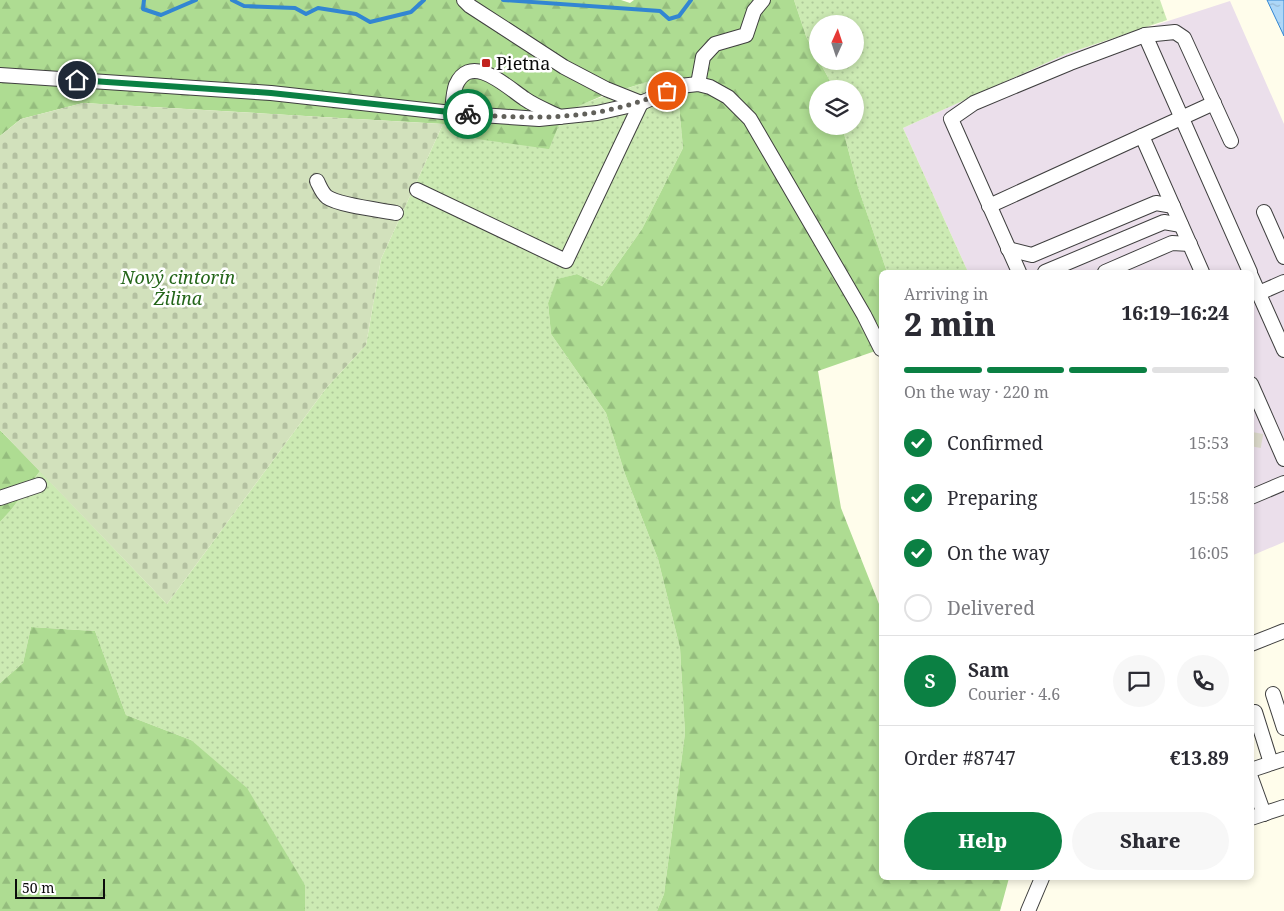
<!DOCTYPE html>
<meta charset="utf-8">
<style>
body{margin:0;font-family:"Noto Serif",serif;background:#f7f7f7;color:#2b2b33;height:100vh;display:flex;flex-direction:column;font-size:19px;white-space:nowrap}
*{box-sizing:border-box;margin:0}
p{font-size:16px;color:#7c7c81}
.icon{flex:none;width:28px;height:28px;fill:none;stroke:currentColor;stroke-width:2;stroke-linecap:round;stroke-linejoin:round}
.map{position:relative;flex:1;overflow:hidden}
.side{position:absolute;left:879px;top:270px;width:375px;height:610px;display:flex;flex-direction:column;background:#fff;border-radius:8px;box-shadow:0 2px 8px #0003}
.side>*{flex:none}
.needle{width:32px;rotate:3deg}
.tools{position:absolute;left:809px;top:15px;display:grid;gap:10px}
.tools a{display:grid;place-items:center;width:55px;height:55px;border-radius:50%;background:#fff;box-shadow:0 2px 8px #0003;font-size:25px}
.scale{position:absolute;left:15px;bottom:12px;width:90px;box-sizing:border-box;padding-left:5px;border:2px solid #0c0c0c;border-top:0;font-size:14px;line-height:18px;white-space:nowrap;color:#0c0c0c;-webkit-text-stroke:4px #fff;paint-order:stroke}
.pin{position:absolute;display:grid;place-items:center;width:42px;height:42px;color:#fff;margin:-21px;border:2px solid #fff;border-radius:50%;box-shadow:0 1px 5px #0007}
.courier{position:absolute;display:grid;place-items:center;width:50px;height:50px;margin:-25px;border:4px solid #0b8043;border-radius:50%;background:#fff;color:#222;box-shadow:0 1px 6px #0007}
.headline em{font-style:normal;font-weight:800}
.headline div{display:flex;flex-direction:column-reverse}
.headline{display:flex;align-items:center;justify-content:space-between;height:85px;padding:0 25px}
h1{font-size:32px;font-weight:800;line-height:38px}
.bar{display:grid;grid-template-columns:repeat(4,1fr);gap:8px 5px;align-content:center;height:60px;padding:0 25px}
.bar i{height:6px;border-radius:4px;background:#e1e1e2}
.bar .active{background:#0b8043}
.bar p{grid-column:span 4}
.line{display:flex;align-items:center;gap:12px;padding:0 25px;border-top:1px solid #e1e1e2}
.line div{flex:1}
.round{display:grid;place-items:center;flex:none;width:52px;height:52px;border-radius:26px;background:#f7f7f7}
ol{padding:0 25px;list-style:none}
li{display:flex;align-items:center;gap:15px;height:55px}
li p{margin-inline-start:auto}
li .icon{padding:5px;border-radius:50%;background:#0b8043;color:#fff;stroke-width:4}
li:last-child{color:#7c7c81}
li i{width:28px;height:28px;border:2px solid #e1e1e2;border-radius:50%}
.primary-button{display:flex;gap:10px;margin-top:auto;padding:10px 25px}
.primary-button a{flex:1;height:58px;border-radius:30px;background:#0b8043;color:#fff;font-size:20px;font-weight:800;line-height:58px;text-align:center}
.primary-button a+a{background:#f7f7f7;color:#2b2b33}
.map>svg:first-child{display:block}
.industrial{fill:#ebdfeb}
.grass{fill:url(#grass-dots)}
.forest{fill:url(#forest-firs)}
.cemetery{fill:url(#cemetery-stones)}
.water{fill:url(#water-ripples);stroke:#3286d2}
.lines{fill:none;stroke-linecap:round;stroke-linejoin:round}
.stream{stroke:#3286d2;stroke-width:4}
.minor-tunnel{stroke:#dbd9ca;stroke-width:14;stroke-dasharray:14 7;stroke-linecap:butt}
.minor-casing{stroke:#3f3f3f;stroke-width:16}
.minor{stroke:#fff;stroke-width:14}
.done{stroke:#61605a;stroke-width:5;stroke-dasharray:0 9}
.route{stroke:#0b8043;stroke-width:6}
.poi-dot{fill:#c1231f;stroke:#fff;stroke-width:2}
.labels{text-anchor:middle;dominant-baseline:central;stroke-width:5;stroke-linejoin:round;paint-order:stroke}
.poi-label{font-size:18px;fill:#0c0c0c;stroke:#fff;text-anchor:start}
.park-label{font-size:18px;font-style:italic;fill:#24661a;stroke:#fff}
</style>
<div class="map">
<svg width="1284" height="911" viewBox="0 0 1284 911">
<defs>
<pattern id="grass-dots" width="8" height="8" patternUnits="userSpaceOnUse" patternTransform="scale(1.25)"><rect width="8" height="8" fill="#cceab3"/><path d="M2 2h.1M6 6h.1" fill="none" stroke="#aec899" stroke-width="1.8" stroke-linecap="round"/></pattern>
<pattern id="forest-firs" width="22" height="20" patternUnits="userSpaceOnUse" patternTransform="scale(1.25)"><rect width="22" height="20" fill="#aedc92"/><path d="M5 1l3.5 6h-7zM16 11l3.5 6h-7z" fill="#94bc7d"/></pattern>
<pattern id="cemetery-stones" width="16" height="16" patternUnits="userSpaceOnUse" patternTransform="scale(1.25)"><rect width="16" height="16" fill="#d2e1bc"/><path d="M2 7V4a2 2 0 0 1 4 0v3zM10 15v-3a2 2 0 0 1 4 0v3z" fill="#b3c0a0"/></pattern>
<pattern id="water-ripples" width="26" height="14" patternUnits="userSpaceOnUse" patternTransform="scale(1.25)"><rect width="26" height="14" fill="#add7f8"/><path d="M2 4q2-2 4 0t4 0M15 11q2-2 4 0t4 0" fill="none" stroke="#94b7d3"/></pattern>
</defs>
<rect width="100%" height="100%" fill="#fffdeb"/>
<path class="industrial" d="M1230,1L1284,124V542L1251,556V272H968L903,128L1066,54Z"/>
<g class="grass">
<path d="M794,0H1160L1167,20L1066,54L903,128L968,272H887L858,187L842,126H855V89H831L829,79L819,61H855V24H818L817,58L806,36Z"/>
<path d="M676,72L683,148L642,229L602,286L577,274L558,279L548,303L551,334L606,413L625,474L658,559L680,648L685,733L664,894L657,911H305V885L191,740L126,715L95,631L31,627L23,663L0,683V522L11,510L40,471L167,604L327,387L366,345L381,259L443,124L477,139C544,118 609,94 676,72Z"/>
</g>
<g class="forest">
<path d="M0,0H621L630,3L634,0H794L806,36L817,58L818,61H819L829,79L831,89H818V126H842L858,187L887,272H881V349L818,371L841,508L881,609V878H1009L1000,911H657L664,894L685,733L680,648L658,559L625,474L606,413L551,334L548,303L557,279L577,274L602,286L642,229L683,148L676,73L602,96L564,112L549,149L477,139L443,124L83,103L21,119L0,136Z"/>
<path d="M0,430L40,471L11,510L0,522Z"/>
<path d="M31,627L95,631L126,715L191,740L247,788L305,885V911H0V683L23,663Z"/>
</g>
<path class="cemetery" d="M83,103L443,124L381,259L366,345L327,387L167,604L0,430V136L21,119Z"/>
<path class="water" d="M1267,0H1284V36Z"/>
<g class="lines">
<g class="stream">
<path d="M144,0L143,9L161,15L196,0"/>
<path d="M232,0L244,6L295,8L306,14L318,8L356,14L370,22L411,12L424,0"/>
<path d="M503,0L660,11L669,19L679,16L691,0"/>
</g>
<g class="minor-tunnel">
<path d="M1251,417H1252"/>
<path d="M1251,439L1262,441"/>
</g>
<defs>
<g id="minor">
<path d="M1145,35L1250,272"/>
<path d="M0,75L271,93L452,113L539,119L597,113L641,103L680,86L698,84L710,87L728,97L750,119L864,315L881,349"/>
<path d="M698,84L703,57L715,44L746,35L754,11L763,0"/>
<path d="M452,113C453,104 453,93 456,85C471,51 508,88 525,99C535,106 548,111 560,117"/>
<path d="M1142,136L1202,272"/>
<path d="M317,181C320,187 322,193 327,197C338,205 380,210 396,213"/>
<path d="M417,190L566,261L641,103L606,89L564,67L470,6L464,0"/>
<path d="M989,206L1214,103"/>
<path d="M1264,212L1284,257"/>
<path d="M1008,249L1032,255L1156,203L1173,206"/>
<path d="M1019,272L951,119L974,103L1070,63L1145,35L1175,32L1184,38L1231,141"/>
<path d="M1045,272L1164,222L1181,225"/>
<path d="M1105,272L1172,243L1190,244"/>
<path d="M1251,276L1284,350"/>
<path d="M1259,293L1284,282"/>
<path d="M1251,384L1284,459"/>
<path d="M1251,497L1284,483"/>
<path d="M0,498L39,485"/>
<path d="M1251,644L1284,631"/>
<path d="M1273,694L1284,728"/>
<path d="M1255,712L1271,763"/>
<path d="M1251,770L1284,759"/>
<path d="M1251,778L1264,814"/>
<path d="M1251,818L1284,807"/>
<path d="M1028,911L1042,878"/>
</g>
</defs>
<use href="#minor" class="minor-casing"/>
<use href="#minor" class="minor"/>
</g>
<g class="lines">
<path class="done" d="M468,114C539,120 602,120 667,91"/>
<path class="route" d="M77,80L271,93L468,114"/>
</g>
<rect class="poi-dot" x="481" y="58" width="10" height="10" rx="2.5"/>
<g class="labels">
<g class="poi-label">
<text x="496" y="63">Pietna</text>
</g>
<g class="park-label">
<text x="178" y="277">Nový cintorín<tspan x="178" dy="21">Žilina</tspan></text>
</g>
</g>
</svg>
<div class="tools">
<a><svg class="needle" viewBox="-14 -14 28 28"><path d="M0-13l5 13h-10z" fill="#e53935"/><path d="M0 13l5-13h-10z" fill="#7c7c81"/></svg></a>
<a><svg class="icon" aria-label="layers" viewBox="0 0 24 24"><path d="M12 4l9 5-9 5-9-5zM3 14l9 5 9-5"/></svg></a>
</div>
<div class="scale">50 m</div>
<div class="pin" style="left:667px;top:91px;background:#ea580c"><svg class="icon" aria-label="bag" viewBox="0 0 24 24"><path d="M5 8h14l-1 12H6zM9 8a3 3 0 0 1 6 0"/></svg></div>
<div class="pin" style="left:77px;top:80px;background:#1f2937"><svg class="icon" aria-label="home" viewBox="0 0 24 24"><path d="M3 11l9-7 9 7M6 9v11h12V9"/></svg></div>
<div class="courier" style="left:468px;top:114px"><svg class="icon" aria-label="bike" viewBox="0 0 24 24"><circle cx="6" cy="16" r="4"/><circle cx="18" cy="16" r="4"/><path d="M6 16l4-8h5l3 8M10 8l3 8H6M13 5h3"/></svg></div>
<section class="side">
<div class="headline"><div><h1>2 min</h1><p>Arriving in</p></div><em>16:19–16:24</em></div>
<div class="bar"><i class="active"></i><i class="active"></i><i class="active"></i><i></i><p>On the way · 220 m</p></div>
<ol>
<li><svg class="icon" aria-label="check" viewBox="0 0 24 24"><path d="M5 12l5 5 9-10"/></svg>Confirmed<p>15:53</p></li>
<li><svg class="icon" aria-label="check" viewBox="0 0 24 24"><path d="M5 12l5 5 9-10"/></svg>Preparing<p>15:58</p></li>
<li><svg class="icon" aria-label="check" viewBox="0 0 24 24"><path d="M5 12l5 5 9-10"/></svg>On the way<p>16:05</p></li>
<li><i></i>Delivered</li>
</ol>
<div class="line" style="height:90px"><b class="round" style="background:#0b8043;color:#fff">S</b><div><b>Sam</b><p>Courier · 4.6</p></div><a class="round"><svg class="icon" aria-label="chat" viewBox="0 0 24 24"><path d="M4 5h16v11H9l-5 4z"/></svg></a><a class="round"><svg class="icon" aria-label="phone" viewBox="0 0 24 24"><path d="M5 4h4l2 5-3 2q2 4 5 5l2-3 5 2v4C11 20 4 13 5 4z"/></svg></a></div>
<div class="line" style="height:65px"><div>Order #8747</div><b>€13.89</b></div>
<div class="primary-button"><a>Help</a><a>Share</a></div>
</section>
</div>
